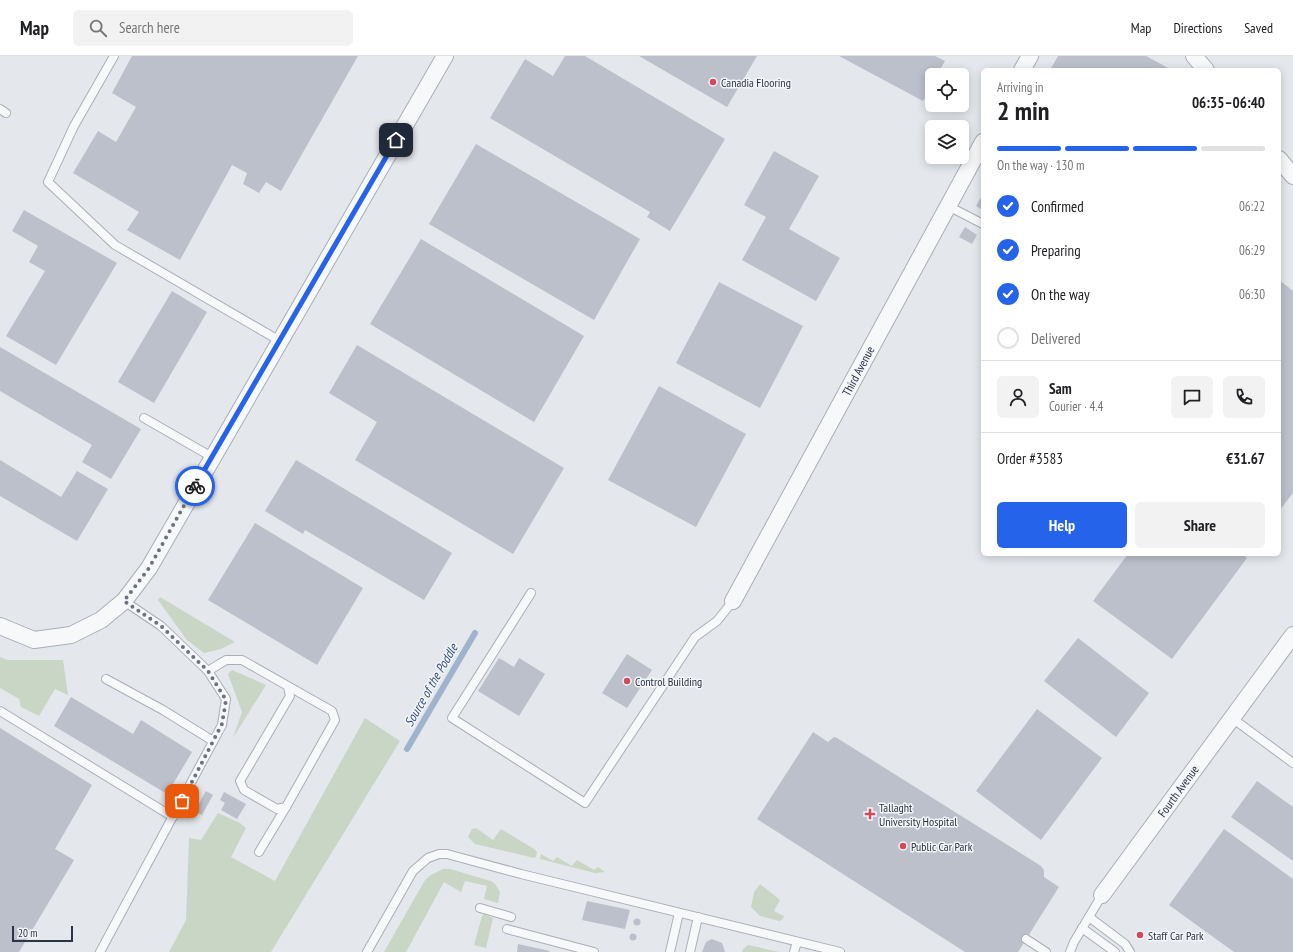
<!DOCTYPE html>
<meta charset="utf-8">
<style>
body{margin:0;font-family:"PT Sans Narrow",sans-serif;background:#f2f2f2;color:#202124;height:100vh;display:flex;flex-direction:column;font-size:15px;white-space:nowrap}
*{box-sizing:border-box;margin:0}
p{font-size:13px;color:#757577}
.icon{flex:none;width:22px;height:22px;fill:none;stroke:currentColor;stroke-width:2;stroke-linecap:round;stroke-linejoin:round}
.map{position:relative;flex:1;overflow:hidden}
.panel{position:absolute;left:981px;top:12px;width:300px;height:488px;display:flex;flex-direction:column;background:#fff;border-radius:6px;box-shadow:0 2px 10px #0003}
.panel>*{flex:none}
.controls{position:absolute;left:925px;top:12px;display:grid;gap:8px}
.controls a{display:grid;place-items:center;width:44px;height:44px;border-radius:6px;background:#fff;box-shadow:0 2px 10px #0003;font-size:20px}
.scale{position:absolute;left:12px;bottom:10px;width:61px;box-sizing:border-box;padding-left:4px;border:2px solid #2b3445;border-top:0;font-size:11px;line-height:14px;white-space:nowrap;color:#2b3445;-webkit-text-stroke:3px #f4f6f9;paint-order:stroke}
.pin{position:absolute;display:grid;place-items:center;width:34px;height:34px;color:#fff;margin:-17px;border-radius:8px;box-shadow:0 2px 6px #0006}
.courier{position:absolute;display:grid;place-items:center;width:40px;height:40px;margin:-20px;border:3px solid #2563eb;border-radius:50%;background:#fff;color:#222;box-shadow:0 1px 5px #0007}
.summary em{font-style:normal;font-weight:600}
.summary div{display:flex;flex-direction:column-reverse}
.summary{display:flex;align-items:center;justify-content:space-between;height:68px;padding:0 16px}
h1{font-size:26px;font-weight:600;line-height:30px}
.bar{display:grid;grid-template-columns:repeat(4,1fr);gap:6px 4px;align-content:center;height:48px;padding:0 16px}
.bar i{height:5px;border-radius:3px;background:#e0e0e0}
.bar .active{background:#2563eb}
.bar p{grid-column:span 4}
.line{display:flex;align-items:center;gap:10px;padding:0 16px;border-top:1px solid #e0e0e0}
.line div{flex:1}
.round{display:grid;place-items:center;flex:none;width:42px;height:42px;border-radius:6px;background:#f2f2f2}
ol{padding:0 16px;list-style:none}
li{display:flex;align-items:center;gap:12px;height:44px}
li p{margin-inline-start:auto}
li .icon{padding:4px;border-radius:50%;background:#2563eb;color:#fff;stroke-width:4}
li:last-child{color:#757577}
li i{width:22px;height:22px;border:2px solid #e0e0e0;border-radius:50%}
.cta{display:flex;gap:8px;margin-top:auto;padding:8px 16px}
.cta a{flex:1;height:46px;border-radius:6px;background:#2563eb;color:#fff;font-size:16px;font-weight:600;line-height:46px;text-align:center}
.cta a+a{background:#f2f2f2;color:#202124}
header{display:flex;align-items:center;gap:24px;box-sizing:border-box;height:56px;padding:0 20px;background:#fff;border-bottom:1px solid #e0e0e0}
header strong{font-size:19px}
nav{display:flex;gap:22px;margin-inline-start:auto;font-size:14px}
.search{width:280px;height:36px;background:#f2f2f2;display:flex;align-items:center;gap:10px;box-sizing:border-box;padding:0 14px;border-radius:6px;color:#757577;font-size:15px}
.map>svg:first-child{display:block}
.green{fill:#c9d6c5}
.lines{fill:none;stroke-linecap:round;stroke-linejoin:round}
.stream{stroke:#9fb4cc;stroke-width:6}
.building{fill:#bbc0ca}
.service-casing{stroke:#a9aeb7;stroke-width:10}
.minor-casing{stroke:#a9aeb7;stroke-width:18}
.service{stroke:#f7f8fa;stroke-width:8}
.minor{stroke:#f7f8fa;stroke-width:16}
.done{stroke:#6c737f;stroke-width:4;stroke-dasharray:0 7.2}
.route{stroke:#2563eb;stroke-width:5}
.poi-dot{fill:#d1495b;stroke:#f4f6f9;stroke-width:1.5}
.labels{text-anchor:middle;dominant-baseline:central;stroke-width:3;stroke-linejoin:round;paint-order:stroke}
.poi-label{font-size:12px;fill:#2b3445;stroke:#f4f6f9;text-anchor:start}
.street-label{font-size:12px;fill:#2b3445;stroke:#f4f6f9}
.water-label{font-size:13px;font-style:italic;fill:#34527a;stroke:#f4f6f9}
</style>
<header>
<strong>Map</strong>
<div class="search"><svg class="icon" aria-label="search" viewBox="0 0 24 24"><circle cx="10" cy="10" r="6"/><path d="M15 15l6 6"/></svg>Search here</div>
<nav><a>Map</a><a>Directions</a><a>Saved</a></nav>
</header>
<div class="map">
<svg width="1293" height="896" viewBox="0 0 1293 896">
<rect width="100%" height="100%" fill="#e4e7ec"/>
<g class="green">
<path d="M160,541L235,586L221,593L204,597L187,584L158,544Z"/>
<path d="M0,601L8,604H63L68,639L55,633L39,660L21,651L19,643L0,632Z"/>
<path d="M232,614L266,629L233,682L242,656L228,618Z"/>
<path d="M365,662L400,685L271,896H169L186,864L189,782L201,784L218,757L240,767L246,772L231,801L275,825Z"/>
<path d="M476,772L493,784L501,773L534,793L537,796L536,801L534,802L475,788L468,781L472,773Z"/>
<path d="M541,798L553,805L557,801L572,810L577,804L594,814L598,811L605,816L595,817L540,803Z"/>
<path d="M443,813H450L491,825L495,828L500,836L498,847L484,843L487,830L465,825L461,836L444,826L406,896H384L425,824L431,819Z"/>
<path d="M760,828L780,844L774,855L784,860L783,863L779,865L760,860L751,851L754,836Z"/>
<path d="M484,858L493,862L486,892L474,889L482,860Z"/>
<path d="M748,889L779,896H742L743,893Z"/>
</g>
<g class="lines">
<path class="stream" d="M407,693L475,577"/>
</g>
<g class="building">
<path d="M132,0H358L281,135L266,126L259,137L243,128L247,117L232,109L180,204L127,174L139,156L73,117L98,75L116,86L136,51L112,37Z"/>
<path d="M565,0H585L725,83L670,175L647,161L650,156L490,62L525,3L553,20Z"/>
<path d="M639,0H757L727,51Z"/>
<path d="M839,0H935L945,5L937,19H932V29L923,45Z"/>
<path d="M1058,0H1146L1172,14H1050Z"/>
<path d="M476,88L640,183L594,264L429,168Z"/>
<path d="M774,95L819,120L789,173L840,202L816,245L742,204L766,161L744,149Z"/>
<path d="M983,138V154L976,150Z"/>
<path d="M24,154L117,207L56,309L6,280L45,215L29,206L38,190L12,175Z"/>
<path d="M965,171L977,179L972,188L959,181Z"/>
<path d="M421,183L584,280L534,366L370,268Z"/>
<path d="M1279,224L1293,235V437L1279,455Z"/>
<path d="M719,226L803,270L760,352L676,307Z"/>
<path d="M172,235L207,256L154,347L118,326Z"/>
<path d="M357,289L564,412L513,498L355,404L377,366L329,337Z"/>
<path d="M0,291L141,373L111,423L82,406L92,389L0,335Z"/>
<path d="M659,330L746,378L696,471L608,424Z"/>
<path d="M0,404L61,441L77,415L108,433L77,485L0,440Z"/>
<path d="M296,404L452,497L424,544L305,474L303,478L265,455Z"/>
<path d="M255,467L363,532L317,609L208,544Z"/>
<path d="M1128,498H1242L1247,502L1172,603L1093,545Z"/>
<path d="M1078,582L1149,637L1116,681L1044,625Z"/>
<path d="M627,598L652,614L627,652L602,637Z"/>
<path d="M499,602L514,611L519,602L545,618L519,660L478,635Z"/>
<path d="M71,641L133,678L141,664L192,696L167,738L54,670Z"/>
<path d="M1037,653L1102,702L1041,784L976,735Z"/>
<path d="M0,672L92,729L55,793L74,804L19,896H0Z"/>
<path d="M813,676L828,686L834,681L837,682L1041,810L1044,814V821L1059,831L1018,896H965L757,763Z"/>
<path d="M1257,725L1293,751V805L1231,761Z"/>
<path d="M206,735L213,739L202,759L195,755Z"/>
<path d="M224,736L246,748L237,763L221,754L225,747L220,744Z"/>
<path d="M1224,773L1293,823V896H1234L1169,849Z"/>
<path d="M587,845L630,854L625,873L582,864Z"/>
<circle cx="637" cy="866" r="3.5"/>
<circle cx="633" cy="881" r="3.5"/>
<path d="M712,883L722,887L725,896H702L706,886Z"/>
<path d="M518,888L550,895L549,896H517Z"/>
</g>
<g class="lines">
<defs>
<g id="service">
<path d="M114,0L74,70L48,126L115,189L280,285"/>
<path d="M0,53L6,57"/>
<path d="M948,150L983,168"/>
<path d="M144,362L212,401"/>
<path d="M531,537L452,662L585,747L695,581L717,565L733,545"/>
<path d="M208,615L226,604H242L332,655L335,664L286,751L277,753L244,734L240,725L290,640L288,631"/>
<path d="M106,623L163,654L213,685"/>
<path d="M0,655L173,761"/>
<path d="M1232,662L1293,707"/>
<path d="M259,796L286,751"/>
<path d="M480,852L511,861"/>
<path d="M1089,861L1125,888L1130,896"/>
<path d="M1082,872L1115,896"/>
<path d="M507,873L594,896"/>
<path d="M1026,883L1046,896"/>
<path d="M100,896L222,669L226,643L208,615L161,570L124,545"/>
<path d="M367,896L413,815L428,802L439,798H447L521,818L840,896"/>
<path d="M670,896L679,857"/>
<path d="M690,896L698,861"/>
<path d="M794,896L797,886"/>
<path d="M1070,896L1074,886L1102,839"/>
</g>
<g id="minor">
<path d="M1194,0L1206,14"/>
<path d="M1022,14L1030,0"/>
<path d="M1279,103L1293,120"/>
<path d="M733,545L983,86"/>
<path d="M0,570L34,584L71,579L101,564L124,545L149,512L445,0"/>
<path d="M1102,839L1293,579"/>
</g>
</defs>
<use href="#service" class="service-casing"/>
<use href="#minor" class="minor-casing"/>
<use href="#service" class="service"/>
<use href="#minor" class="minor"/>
</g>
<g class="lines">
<path class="done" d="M182,745L222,668L226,644L208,615L161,570L124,545L149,512L195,430"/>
<path class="route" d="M195,430L396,84"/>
</g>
<g class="poi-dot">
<circle cx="713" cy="26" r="4"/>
<circle cx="627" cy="625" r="4"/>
<path d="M868 752h4v4h4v4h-4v4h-4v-4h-4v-4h4z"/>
<circle cx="903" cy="790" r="4"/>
<circle cx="1140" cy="879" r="4"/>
</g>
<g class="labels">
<g class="poi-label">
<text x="721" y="26">Canadia Flooring</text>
<text x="635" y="625">Control Building</text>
<text x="879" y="751">Tallaght<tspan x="879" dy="14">University Hospital</tspan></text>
<text x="911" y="790">Public Car Park</text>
<text x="1148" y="879">Staff Car Park</text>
</g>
<g class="street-label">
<text transform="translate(858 315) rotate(-62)">Third Avenue</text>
<text transform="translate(1178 735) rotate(-54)">Fourth Avenue</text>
</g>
<g class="water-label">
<text transform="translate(431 629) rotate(-60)">Source of the Poddle</text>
</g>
</g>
</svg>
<div class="controls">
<a><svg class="icon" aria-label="locate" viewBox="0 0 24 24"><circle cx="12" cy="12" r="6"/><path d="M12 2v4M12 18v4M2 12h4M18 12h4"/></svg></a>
<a><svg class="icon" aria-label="layers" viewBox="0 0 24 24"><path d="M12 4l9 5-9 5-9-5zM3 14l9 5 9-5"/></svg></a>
</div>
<div class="scale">20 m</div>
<div class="pin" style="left:182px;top:745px;background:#ea580c"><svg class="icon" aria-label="bag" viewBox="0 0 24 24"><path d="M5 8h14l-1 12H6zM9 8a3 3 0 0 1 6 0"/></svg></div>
<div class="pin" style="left:396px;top:84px;background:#1f2937"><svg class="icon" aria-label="home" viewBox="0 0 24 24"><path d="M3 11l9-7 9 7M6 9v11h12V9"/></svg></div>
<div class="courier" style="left:195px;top:430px"><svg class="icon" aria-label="bike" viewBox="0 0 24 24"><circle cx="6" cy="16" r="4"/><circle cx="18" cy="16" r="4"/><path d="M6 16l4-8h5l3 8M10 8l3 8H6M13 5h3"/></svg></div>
<section class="panel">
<div class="summary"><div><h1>2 min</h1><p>Arriving in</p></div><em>06:35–06:40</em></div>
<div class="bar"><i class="active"></i><i class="active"></i><i class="active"></i><i></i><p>On the way · 130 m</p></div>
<ol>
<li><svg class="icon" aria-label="check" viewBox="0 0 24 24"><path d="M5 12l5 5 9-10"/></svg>Confirmed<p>06:22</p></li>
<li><svg class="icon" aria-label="check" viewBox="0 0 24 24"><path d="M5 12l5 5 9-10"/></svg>Preparing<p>06:29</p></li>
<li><svg class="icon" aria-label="check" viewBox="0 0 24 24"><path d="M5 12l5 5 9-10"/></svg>On the way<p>06:30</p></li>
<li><i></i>Delivered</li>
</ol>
<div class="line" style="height:72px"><a class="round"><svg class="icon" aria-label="person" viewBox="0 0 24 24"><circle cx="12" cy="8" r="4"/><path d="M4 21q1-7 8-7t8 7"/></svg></a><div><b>Sam</b><p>Courier · 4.4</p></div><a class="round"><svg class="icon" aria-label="chat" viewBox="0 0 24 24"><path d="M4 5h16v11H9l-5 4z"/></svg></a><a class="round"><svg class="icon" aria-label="phone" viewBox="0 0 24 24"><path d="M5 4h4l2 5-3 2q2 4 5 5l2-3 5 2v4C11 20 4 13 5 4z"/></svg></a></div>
<div class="line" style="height:52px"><div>Order #3583</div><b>€31.67</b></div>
<div class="cta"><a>Help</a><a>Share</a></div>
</section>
</div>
